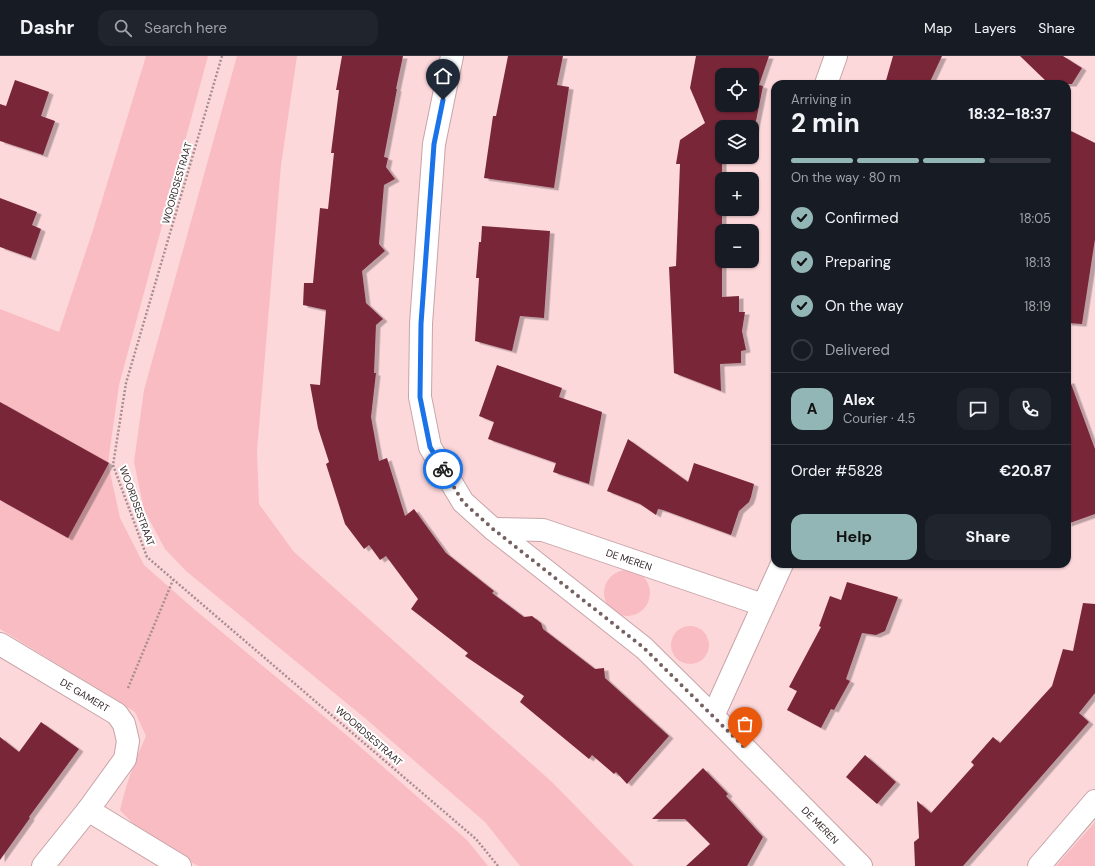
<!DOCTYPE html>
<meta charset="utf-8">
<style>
body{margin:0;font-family:"DM Sans",sans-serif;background:#20242c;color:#f1f3f6;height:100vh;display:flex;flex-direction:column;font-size:15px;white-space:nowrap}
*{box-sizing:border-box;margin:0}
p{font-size:13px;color:#9ea1a6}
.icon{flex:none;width:22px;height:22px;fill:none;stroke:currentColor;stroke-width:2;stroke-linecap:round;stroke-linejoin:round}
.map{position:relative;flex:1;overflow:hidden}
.side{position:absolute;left:771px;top:24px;width:300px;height:488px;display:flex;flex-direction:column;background:#171b24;border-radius:12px;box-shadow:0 1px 3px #0004}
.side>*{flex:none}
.fabs{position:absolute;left:715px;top:12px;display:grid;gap:8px}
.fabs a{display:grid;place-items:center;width:44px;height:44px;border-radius:8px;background:#171b24;box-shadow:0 1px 3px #0004;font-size:20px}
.pin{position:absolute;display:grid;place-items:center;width:34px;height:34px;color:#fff;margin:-41px -17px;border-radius:50% 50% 50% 0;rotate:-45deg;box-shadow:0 0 4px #0007}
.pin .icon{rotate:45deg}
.courier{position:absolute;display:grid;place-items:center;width:40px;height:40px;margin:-20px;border:3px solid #1a73e8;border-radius:50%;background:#fff;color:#222;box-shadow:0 1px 5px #0007}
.headline em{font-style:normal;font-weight:700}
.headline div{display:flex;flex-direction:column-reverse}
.headline{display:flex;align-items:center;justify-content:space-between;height:68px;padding:0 20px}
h1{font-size:26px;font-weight:700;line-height:30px}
.bar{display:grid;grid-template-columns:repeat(4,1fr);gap:6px 4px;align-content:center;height:48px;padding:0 20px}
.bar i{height:5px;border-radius:3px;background:#363941}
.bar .active{background:#92b5b5}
.bar p{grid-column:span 4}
.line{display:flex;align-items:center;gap:10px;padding:0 20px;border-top:1px solid #363941}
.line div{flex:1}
.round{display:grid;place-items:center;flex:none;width:42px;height:42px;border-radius:12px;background:#20242c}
ol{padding:0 20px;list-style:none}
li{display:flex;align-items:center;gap:12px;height:44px}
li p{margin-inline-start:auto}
li .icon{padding:4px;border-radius:50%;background:#92b5b5;color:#111;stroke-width:4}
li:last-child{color:#9ea1a6}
li i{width:22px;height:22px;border:2px solid #363941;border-radius:50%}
.button{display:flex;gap:8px;margin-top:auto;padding:8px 20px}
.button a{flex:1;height:46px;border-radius:12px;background:#92b5b5;color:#111;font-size:16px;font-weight:700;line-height:46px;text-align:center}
.button a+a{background:#20242c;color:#f1f3f6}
header{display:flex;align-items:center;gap:24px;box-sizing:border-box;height:56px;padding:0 20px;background:#171b24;border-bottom:1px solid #363941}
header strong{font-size:19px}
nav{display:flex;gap:22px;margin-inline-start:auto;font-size:14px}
.search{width:280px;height:36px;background:#20242c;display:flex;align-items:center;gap:10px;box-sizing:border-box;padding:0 14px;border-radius:12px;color:#9ea1a6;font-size:15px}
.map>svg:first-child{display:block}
.green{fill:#f8bcc2}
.building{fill:#792839;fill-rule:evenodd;filter:url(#shadow)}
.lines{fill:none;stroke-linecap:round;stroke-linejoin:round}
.street-casing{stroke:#c7a4a7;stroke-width:24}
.path{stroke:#a88d90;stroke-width:2.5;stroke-dasharray:2 2;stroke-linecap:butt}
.street{stroke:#fff;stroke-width:22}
.done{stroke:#756062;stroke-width:4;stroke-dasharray:0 7.2}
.route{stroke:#1a73e8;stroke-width:5}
.labels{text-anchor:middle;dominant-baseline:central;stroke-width:4;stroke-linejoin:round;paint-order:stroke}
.street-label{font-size:10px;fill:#2c1f21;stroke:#fff}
</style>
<header>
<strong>Dashr</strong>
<div class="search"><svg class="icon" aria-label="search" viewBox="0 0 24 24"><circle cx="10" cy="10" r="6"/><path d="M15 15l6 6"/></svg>Search here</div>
<nav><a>Map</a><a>Layers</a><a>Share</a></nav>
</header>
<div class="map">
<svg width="1095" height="810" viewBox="0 0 1095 810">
<defs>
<filter id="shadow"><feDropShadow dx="4.5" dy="2.5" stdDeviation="0" flood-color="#0004"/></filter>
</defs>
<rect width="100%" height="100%" fill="#fdd8db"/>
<g class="green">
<path d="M146,0H208L119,329L108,407L120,462L144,509L195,554L350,682L467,784L488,810H198L144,779L120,754C126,728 135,704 146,680L135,656L0,573V253L59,276L92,177Z"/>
<path d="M237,0H297L281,109L257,395L259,448L294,496L553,727L634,810H520L485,766L366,663L186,515L165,493L144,454L134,406L144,334Z"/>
<circle cx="627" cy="537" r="23"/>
<circle cx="690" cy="589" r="19"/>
<path d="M1095,766V810H1056Z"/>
</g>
<g class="building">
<path d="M342,0H403L396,33H397L384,101L388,102L386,111L395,123L384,129L379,188L385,195L362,215L366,247L383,263L376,269L374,317H376L371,361L379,405L387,402L405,460L414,453L446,497L494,535L492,537L524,561L532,560L541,567L543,573L595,613L604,612L605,622L669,680L627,728L616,716L614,718L592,699L589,703L520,646L524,640L465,600L468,597L411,553L418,543L386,500L380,504L369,489L364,493L345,468L326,408L329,406L318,372L310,328L320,329L326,254L303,249L304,227H313L320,152L328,153L334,97H331L339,34H336Z"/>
<path d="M508,0H563L557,29L569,31L554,132L484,122L493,60H496Z"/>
<path d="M696,0H769L759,29L763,30L752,85V71H722V241L739,240V256H745L742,275L746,294L741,295V307L720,308L721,335L674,317L669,211L676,210L680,108H676L680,84L705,67L690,32ZM722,19H752V49H722Z"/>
<path d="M893,0H942L929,28H885Z"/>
<path d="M1020,0H1063L1082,12L1072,28H1049Z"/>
<path d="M15,24L49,36L41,60L55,65L43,99L0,85V48L6,50Z"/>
<path d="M1067,73L1095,87V183L1082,268L1067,267Z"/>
<path d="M0,142L37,156L32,169L41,173L31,202L0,191Z"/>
<path d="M482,170L550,175L544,262L520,260L512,295L475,285L479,222H476L479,186H481Z"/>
<path d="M497,309L562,332L559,341L602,356L589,428L553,416L556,407L488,383L494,366L479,360Z"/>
<path d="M1067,325H1070L1095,393V458L1067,468Z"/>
<path d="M0,346L109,407L68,482L0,444Z"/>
<path d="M628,383L688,426L694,407L754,428L751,441L749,446L739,455L731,479L663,454L658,453L656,459L640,448L607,435Z"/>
<path d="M847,526L898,541L885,575L876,579L862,577L846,623L850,625L834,654L831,653L821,672L787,654L797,635L789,631L821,571L819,570L830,540L841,544Z"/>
<path d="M1083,547L1095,548V637L1079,657L1089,666L963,810H915L914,786L919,782L917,745L931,757L974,709L971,706L993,681L1000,687L1052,630L1063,593L1073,595Z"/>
<path d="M41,666L79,693L29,761L30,762L0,804V681L19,696Z"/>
<path d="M865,699L896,726L877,748L846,721Z"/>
<path d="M703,712L728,738L726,740L763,781L747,810H686L710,788L685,763H652Z"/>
</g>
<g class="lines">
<defs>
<g id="street">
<path id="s1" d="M452,0L434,88L421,268L420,341L430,391L463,446L493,473L644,592L713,660L861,810"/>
<path d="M826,28L836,0"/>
<path id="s2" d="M493,473L543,474L763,549"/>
<path id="s3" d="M0,588L117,658L124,668L128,685L125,703L88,754L43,810"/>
<path d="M713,660L782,508"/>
<path d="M88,754L180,810"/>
<path d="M1039,810L1095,745"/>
</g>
</defs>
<use href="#street" class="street-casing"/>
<g class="path">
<path d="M222,0L126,327L113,409L147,501L476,783L498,810"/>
<path d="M128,632L173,524"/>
</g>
<use href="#street" class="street"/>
</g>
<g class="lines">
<path class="done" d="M443,413L463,446L493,473L644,592L745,692"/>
<path class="route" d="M443,44L434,88L421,268L420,341L430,391L443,413"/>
</g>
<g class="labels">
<g class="street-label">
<text transform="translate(177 127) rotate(-74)">WOORDSESTRAAT</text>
<text transform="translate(137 450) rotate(70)">WOORDSESTRAAT</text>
<text stroke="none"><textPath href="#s2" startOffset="141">DE MEREN</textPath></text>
<text stroke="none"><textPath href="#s3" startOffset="99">DE GAMERT</textPath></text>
<text transform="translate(369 680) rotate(41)">WOORDSESTRAAT</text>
<text stroke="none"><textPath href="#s1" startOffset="941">DE MEREN</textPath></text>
</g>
</g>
</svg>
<div class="fabs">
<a><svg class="icon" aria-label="locate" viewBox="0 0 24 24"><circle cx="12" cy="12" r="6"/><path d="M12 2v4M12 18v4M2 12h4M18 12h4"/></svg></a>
<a><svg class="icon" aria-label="layers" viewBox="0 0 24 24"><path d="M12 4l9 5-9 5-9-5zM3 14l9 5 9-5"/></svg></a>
<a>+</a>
<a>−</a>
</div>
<div class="pin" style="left:745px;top:692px;background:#ea580c"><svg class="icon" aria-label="bag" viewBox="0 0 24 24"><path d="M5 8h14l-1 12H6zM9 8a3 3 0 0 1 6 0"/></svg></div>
<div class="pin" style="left:443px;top:44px;background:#1f2937"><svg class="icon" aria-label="home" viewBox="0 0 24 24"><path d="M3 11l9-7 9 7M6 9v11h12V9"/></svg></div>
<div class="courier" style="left:443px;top:413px"><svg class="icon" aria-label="bike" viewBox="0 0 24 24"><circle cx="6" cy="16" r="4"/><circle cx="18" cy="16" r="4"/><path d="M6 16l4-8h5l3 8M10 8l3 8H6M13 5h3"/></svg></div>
<section class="side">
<div class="headline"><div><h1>2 min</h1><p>Arriving in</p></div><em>18:32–18:37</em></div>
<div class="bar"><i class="active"></i><i class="active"></i><i class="active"></i><i></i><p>On the way · 80 m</p></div>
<ol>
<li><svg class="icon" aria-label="check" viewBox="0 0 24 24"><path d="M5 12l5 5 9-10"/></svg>Confirmed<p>18:05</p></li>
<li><svg class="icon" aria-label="check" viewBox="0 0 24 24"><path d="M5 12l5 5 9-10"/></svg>Preparing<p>18:13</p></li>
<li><svg class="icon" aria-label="check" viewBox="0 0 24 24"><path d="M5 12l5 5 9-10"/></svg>On the way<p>18:19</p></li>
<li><i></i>Delivered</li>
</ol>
<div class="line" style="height:72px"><b class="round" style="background:#92b5b5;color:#111">A</b><div><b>Alex</b><p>Courier · 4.5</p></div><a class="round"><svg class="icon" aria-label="chat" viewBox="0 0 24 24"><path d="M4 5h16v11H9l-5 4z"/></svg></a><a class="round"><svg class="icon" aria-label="phone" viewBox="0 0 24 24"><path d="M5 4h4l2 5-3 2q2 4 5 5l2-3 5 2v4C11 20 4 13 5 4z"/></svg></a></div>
<div class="line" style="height:52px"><div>Order #5828</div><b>€20.87</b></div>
<div class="button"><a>Help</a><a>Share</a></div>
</section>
</div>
